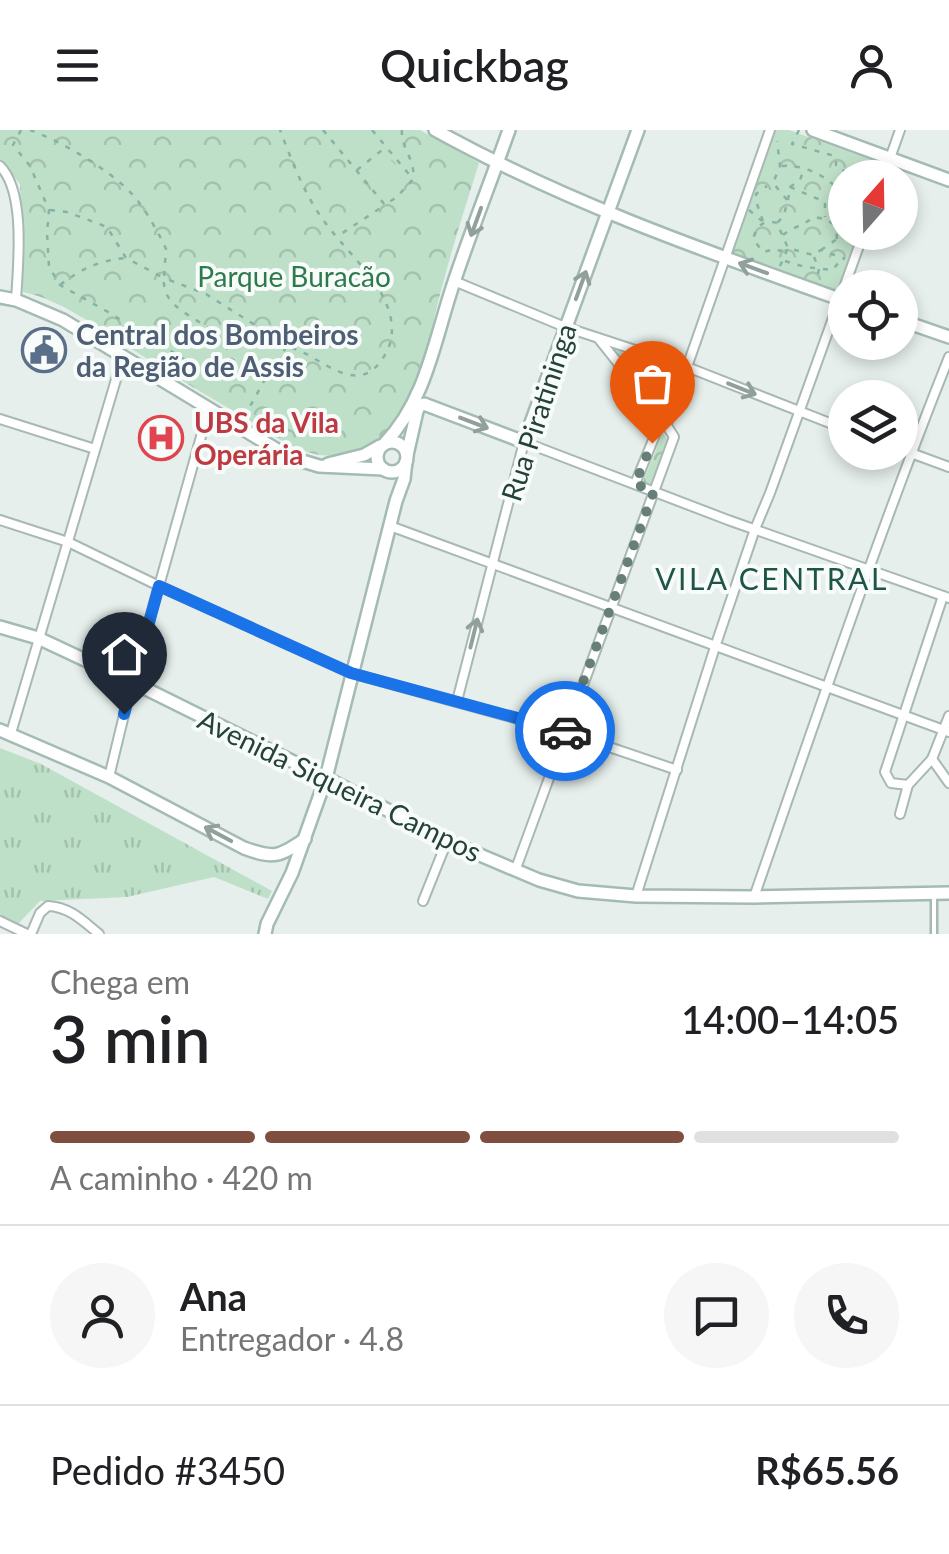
<!DOCTYPE html>
<html lang="pt">
<meta charset="utf-8">
<style>
body{margin:0;font-family:Lato,sans-serif;background:#f6f6f6;color:#202124;height:100vh;display:flex;flex-direction:column;font-size:38px;white-space:nowrap}
*{box-sizing:border-box;margin:0}
p{font-size:32px;color:#757577}
.icon{flex:none;width:55px;height:55px;fill:none;stroke:currentColor;stroke-width:2;stroke-linecap:round;stroke-linejoin:round}
.map{position:relative;height:804px;overflow:hidden}
.sheet{display:flex;flex-direction:column;background:#fff;flex:1}
.sheet>*{flex:none}
.needle{width:65px;rotate:20deg}
.tools{position:absolute;left:828px;top:30px;display:grid;gap:20px}
.tools a{display:grid;place-items:center;width:90px;height:90px;border-radius:50%;background:#fff;box-shadow:0 5px 15px #0003;font-size:50px}
.pin{position:absolute;display:grid;place-items:center;width:85px;height:85px;color:#fff;margin:-102px -42px;border-radius:50% 50% 50% 0;rotate:-45deg;box-shadow:0 0 10px #0007}
.pin .icon{rotate:45deg}
.courier{position:absolute;display:grid;place-items:center;width:100px;height:100px;margin:-50px;border:8px solid #1a73e8;border-radius:50%;background:#fff;color:#222;box-shadow:0 2px 12px #0007}
.overview em{font-style:normal;font-weight:600}
.overview div{display:flex;flex-direction:column-reverse}
.overview{display:flex;align-items:center;justify-content:space-between;height:170px;padding:0 50px}
h1{font-size:65px;font-weight:600;line-height:75px}
.bar{display:grid;grid-template-columns:repeat(4,1fr);gap:15px 10px;align-content:center;height:120px;padding:0 50px}
.bar i{height:12px;border-radius:8px;background:#e0e0e0}
.bar .active{background:#7f4e3f}
.bar p{grid-column:span 4}
.line{display:flex;align-items:center;gap:25px;padding:0 50px;border-top:2px solid #e0e0e0}
.line div{flex:1}
.round{display:grid;place-items:center;flex:none;width:105px;height:105px;border-radius:52px;background:#f6f6f6}
header{display:flex;justify-content:space-between;align-items:center;height:130px;padding:0 50px;background:#fff;font-size:45px;font-weight:600}
.map>svg:first-child{display:block}
.grass{fill:url(#grass-tufts)}
.park{fill:url(#park-crowns)}
.pitch{fill:#bfe0c8}
.lines{fill:none;stroke-linecap:round;stroke-linejoin:round}
.lane-casing{stroke:#a8b8b2;stroke-width:9}
.street-casing{stroke:#a8b8b2;stroke-width:12}
.secondary-casing{stroke:#a4bbb3;stroke-width:16}
.path{stroke:#86b3a5;stroke-width:2.5;stroke-dasharray:5 8;stroke-linecap:butt}
.lane{stroke:#fff;stroke-width:4}
.street{stroke:#fff;stroke-width:8}
.secondary{stroke:#fff;stroke-width:11}
.oneway{stroke:#92a09c}
.done{stroke:#687f78;stroke-width:10;stroke-dasharray:0 18}
.route{stroke:#1a73e8;stroke-width:12}
.labels{text-anchor:middle;dominant-baseline:central;stroke-width:8;stroke-linejoin:round;paint-order:stroke}
.park-label{font-size:28px;fill:#2d7a4b;stroke:#f7fbf9}
.service-label{font-size:28px;font-weight:bold;fill:#4e5e75;stroke:#f7fbf9;text-anchor:start}
.street-label{font-size:28px;fill:#24423a;stroke:#f7fbf9}
.health-label{font-size:28px;font-weight:bold;fill:#be3a42;stroke:#f7fbf9;text-anchor:start}
.neighbourhood-label{font-size:30px;letter-spacing:2.5px;fill:#1f5548;stroke:#f7fbf9}
</style>
<header><svg class="icon" aria-label="menu" viewBox="0 0 24 24"><path d="M4 6h16M4 12h16M4 18h16"/></svg>Quickbag<svg class="icon" aria-label="person" viewBox="0 0 24 24"><circle cx="12" cy="8" r="4"/><path d="M4 21q1-7 8-7t8 7"/></svg></header>
<div class="map">
<svg width="949" height="804" viewBox="0 0 949 804">
<defs>
<pattern id="grass-tufts" width="24" height="20" patternUnits="userSpaceOnUse" patternTransform="scale(2.5)"><rect width="24" height="20" fill="#bfe0c8"/><path d="M3 7l-1-3M5 7V3M7 7l1-3M15 17l-1-3M17 17v-4M19 17l1-3" fill="none" stroke="#a4c1ad"/></pattern>
<pattern id="park-crowns" width="20" height="18" patternUnits="userSpaceOnUse" patternTransform="scale(2.5)"><rect width="20" height="18" fill="#bfe0c8"/><path d="M2 6a3 3 0 1 1 6 0M12 15a3 3 0 1 1 6 0" fill="none" stroke="#a4c1ad"/></pattern>
</defs>
<rect width="100%" height="100%" fill="#e6efeb"/>
<path class="grass" d="M0,618L41,634L272,761L268,769L214,747L127,767L40,771L17,795L0,788Z"/>
<g class="park">
<path d="M0,0H420L479,33C467,72 454,111 444,150C433,186 427,233 411,267C396,300 360,330 321,325C294,322 270,303 247,289C207,266 168,242 130,218C95,196 63,171 23,162L20,54L0,30Z"/>
<path d="M772,0H789L883,34L879,47L845,48V102L860,103L838,162L729,124Z"/>
<path d="M612,218L674,243L663,280L611,218Z"/>
<path d="M663,303L668,311L652,357L642,354Z"/>
</g>
<g class="pitch">
<path d="M347,0H364L406,47L389,63L339,7Z"/>
<path d="M355,43L378,70L362,82L341,54Z"/>
</g>
<g class="lines">
<defs>
<path id="lane" d="M934,768V804"/>
<g id="street">
<path d="M0,36C26,62 18,135 16,170"/>
<path d="M883,48L900,0"/>
<path d="M454,151L565,197L687,237L845,299"/>
<path d="M0,289L95,319"/>
<path d="M667,294L770,0"/>
<path d="M900,319L949,337"/>
<path d="M635,354L662,288"/>
<path d="M0,390L68,412L159,456L351,543L565,602L677,640"/>
<path d="M390,396L949,602"/>
<path d="M457,571L524,312L728,390L949,468"/>
<path d="M11,603L123,226"/>
<path d="M932,629L949,653"/>
<path d="M109,647L132,552L209,278"/>
<path d="M908,655L891,653L885,642L943,466"/>
<path d="M900,684L908,655L932,629L949,586"/>
<path d="M515,741L674,307L662,288L598,208"/>
<path d="M636,766L715,517L755,399L770,363L864,102"/>
<path d="M754,767C817,586 878,405 949,227"/>
<path d="M423,771L447,711"/>
<path d="M0,791L27,804"/>
<path d="M31,804L40,783L48,776C70,777 83,791 99,804"/>
</g>
<g id="secondary">
<path d="M435,0C565,72 705,121 845,171"/>
<path d="M813,0L949,50"/>
<path d="M0,167L16,170L63,190L289,327L319,336L383,339"/>
<path d="M900,190L949,207"/>
<circle cx="392" cy="327" r="15"/>
<path d="M385,313C427,269 435,207 454,152C471,101 491,51 509,0"/>
<path d="M407,325L417,281L420,275L424,274L524,312L638,0"/>
<path d="M328,334L364,325L380,316"/>
<path d="M0,497L38,508L132,552L326,648L447,711L539,750L578,761L636,766L754,767L949,763"/>
<path d="M0,600L109,647L244,718C274,729 279,727 305,709"/>
<path d="M265,804L267,794L292,743L326,648L396,371L404,349L406,331"/>
</g>
</defs>
<use href="#lane" class="lane-casing"/>
<use href="#street" class="street-casing"/>
<use href="#secondary" class="secondary-casing"/>
<g class="path">
<path d="M21,0L13,15L30,36L49,80L47,103L49,137L60,155L108,182L195,236H218L231,229L265,243"/>
<path d="M30,0C61,11 110,40 132,64C145,78 154,96 163,112L166,119L164,148L206,164L285,214"/>
<path d="M323,0L385,75L338,106"/>
<path d="M372,0L413,49L397,67L386,74"/>
<path d="M402,0C400,17 416,30 413,48"/>
<path d="M799,0L792,14L831,25L836,28V35L838,39L848,42L853,38L861,40"/>
<path d="M782,36C805,34 829,47 843,65L845,63"/>
<path d="M357,40L386,17"/>
<path d="M859,48L866,31"/>
<path d="M790,57L825,72V87"/>
<path d="M788,70L790,57L800,50L804,39"/>
<path d="M50,80L67,82L107,97L126,128L164,148C161,179 199,187 217,205C223,211 227,218 230,226"/>
<path d="M749,80L762,91"/>
<path d="M763,91L757,74L756,64L767,56"/>
<path d="M777,93C763,89 757,96 753,109L763,122L776,119L780,121L788,118L777,93L783,87L788,71L773,53L780,36L777,11"/>
<path d="M783,105C793,97 804,95 814,87L825,89L835,95"/>
<path d="M837,109C835,93 841,82 843,66"/>
<path d="M821,120L837,109L845,98"/>
<path d="M814,127L819,139L816,152"/>
<path d="M785,131L805,137L833,140L841,129"/>
<path d="M780,136L788,118L813,125L821,120L845,129"/>
<path d="M60,155C81,139 98,131 125,128"/>
<path d="M629,228L664,273"/>
<path d="M653,235L670,256"/>
<path d="M655,262L675,243"/>
<path d="M244,287L268,244L280,234L286,215C296,220 306,223 315,229C343,245 366,259 386,223C395,207 393,188 385,171C374,145 341,115 324,91C304,64 292,31 280,0"/>
</g>
<use href="#lane" class="lane"/>
<use href="#street" class="street"/>
<use href="#secondary" class="secondary"/>
</g>
<defs><path id="oneway-shaft" d="M-6 0H5M1.5-3L5.5 0L1.5 3" fill="none" stroke-width="1.6" stroke-linecap="round" stroke-linejoin="round" transform="scale(2.5)"/></defs>
<g class="oneway">
<use href="#oneway-shaft" transform="translate(476 92) rotate(110)"/>
<use href="#oneway-shaft" transform="translate(753 138) rotate(-160)"/>
<use href="#oneway-shaft" transform="translate(581 155) rotate(-70)"/>
<use href="#oneway-shaft" transform="translate(742 259) rotate(22)"/>
<use href="#oneway-shaft" transform="translate(474 293) rotate(21)"/>
<use href="#oneway-shaft" transform="translate(474 503) rotate(-76)"/>
<use href="#oneway-shaft" transform="translate(218 704) rotate(-152)"/>
</g>
<g class="lines">
<path class="done" d="M565,601L654,361L635,354L652,313"/>
<path class="route" d="M124,584L159,456L351,543L565,601"/>
</g>
<defs>
<symbol id="civic-ring" viewBox="-11 -11 22 22"><circle r="9.5" fill="#f7fbf9" stroke="#5c6f8a" stroke-width="1.5"/><path d="M-.6-6.5H3V-4.5H.6V-3L4-1V1h2V6H-6V1h2V-1L-.6-3ZM-1.2 2.5V6h2.4V2.5Z" fill="#5c6f8a"/></symbol>
<symbol id="hospital-ring" viewBox="-11 -11 22 22"><circle r="9.5" fill="#f7fbf9" stroke="#e0444e" stroke-width="1.5"/><path d="M-5-5h3v3.5h4V-5h3V5h-3V1.5h-4V5h-3Z" fill="#e0444e"/></symbol>
</defs>
<g fill-rule="evenodd">
<use href="#civic-ring" x="19" y="195" width="50" height="50"/>
<use href="#hospital-ring" x="136" y="283" width="50" height="50"/>
</g>
<g class="labels">
<g class="park-label">
<text x="294" y="146">Parque Buracão</text>
</g>
<g class="service-label">
<text x="76" y="204">Central dos Bombeiros<tspan x="76" dy="32">da Região de Assis</tspan></text>
</g>
<g class="street-label">
<text transform="translate(538 282) rotate(-72)">Rua Piratininga</text>
<text transform="translate(340 655) rotate(26)">Avenida Siqueira Campos</text>
</g>
<g class="health-label">
<text x="194" y="292">UBS da Vila<tspan x="194" dy="32">Operária</tspan></text>
</g>
<g class="neighbourhood-label">
<text x="772" y="448">VILA CENTRAL</text>
</g>
</g>
</svg>
<div class="tools">
<a><svg class="needle" viewBox="-14 -14 28 28"><path d="M0-13l5 13h-10z" fill="#e53935"/><path d="M0 13l5-13h-10z" fill="#757577"/></svg></a>
<a><svg class="icon" aria-label="locate" viewBox="0 0 24 24"><circle cx="12" cy="12" r="6"/><path d="M12 2v4M12 18v4M2 12h4M18 12h4"/></svg></a>
<a><svg class="icon" aria-label="layers" viewBox="0 0 24 24"><path d="M12 4l9 5-9 5-9-5zM3 14l9 5 9-5"/></svg></a>
</div>
<div class="pin" style="left:652px;top:313px;background:#ea580c"><svg class="icon" aria-label="bag" viewBox="0 0 24 24"><path d="M5 8h14l-1 12H6zM9 8a3 3 0 0 1 6 0"/></svg></div>
<div class="pin" style="left:124px;top:584px;background:#1f2937"><svg class="icon" aria-label="home" viewBox="0 0 24 24"><path d="M3 11l9-7 9 7M6 9v11h12V9"/></svg></div>
<div class="courier" style="left:565px;top:601px"><svg class="icon" aria-label="car" viewBox="0 0 24 24"><path d="M5 17H2v-5l4-1 3-4h7l3 4 3 1v5h-3M9 17h6M6 11h13"/><circle cx="7" cy="17" r="2"/><circle cx="17" cy="17" r="2"/></svg></div>
</div>
<section class="sheet">
<div class="overview"><div><h1>3 min</h1><p>Chega em</p></div><em>14:00–14:05</em></div>
<div class="bar"><i class="active"></i><i class="active"></i><i class="active"></i><i></i><p>A caminho · 420 m</p></div>
<div class="line" style="height:180px"><a class="round"><svg class="icon" aria-label="person" viewBox="0 0 24 24"><circle cx="12" cy="8" r="4"/><path d="M4 21q1-7 8-7t8 7"/></svg></a><div><b>Ana</b><p>Entregador · 4.8</p></div><a class="round"><svg class="icon" aria-label="chat" viewBox="0 0 24 24"><path d="M4 5h16v11H9l-5 4z"/></svg></a><a class="round"><svg class="icon" aria-label="phone" viewBox="0 0 24 24"><path d="M5 4h4l2 5-3 2q2 4 5 5l2-3 5 2v4C11 20 4 13 5 4z"/></svg></a></div>
<div class="line" style="height:130px"><div>Pedido #3450</div><b>R$65.56</b></div>
</section>
